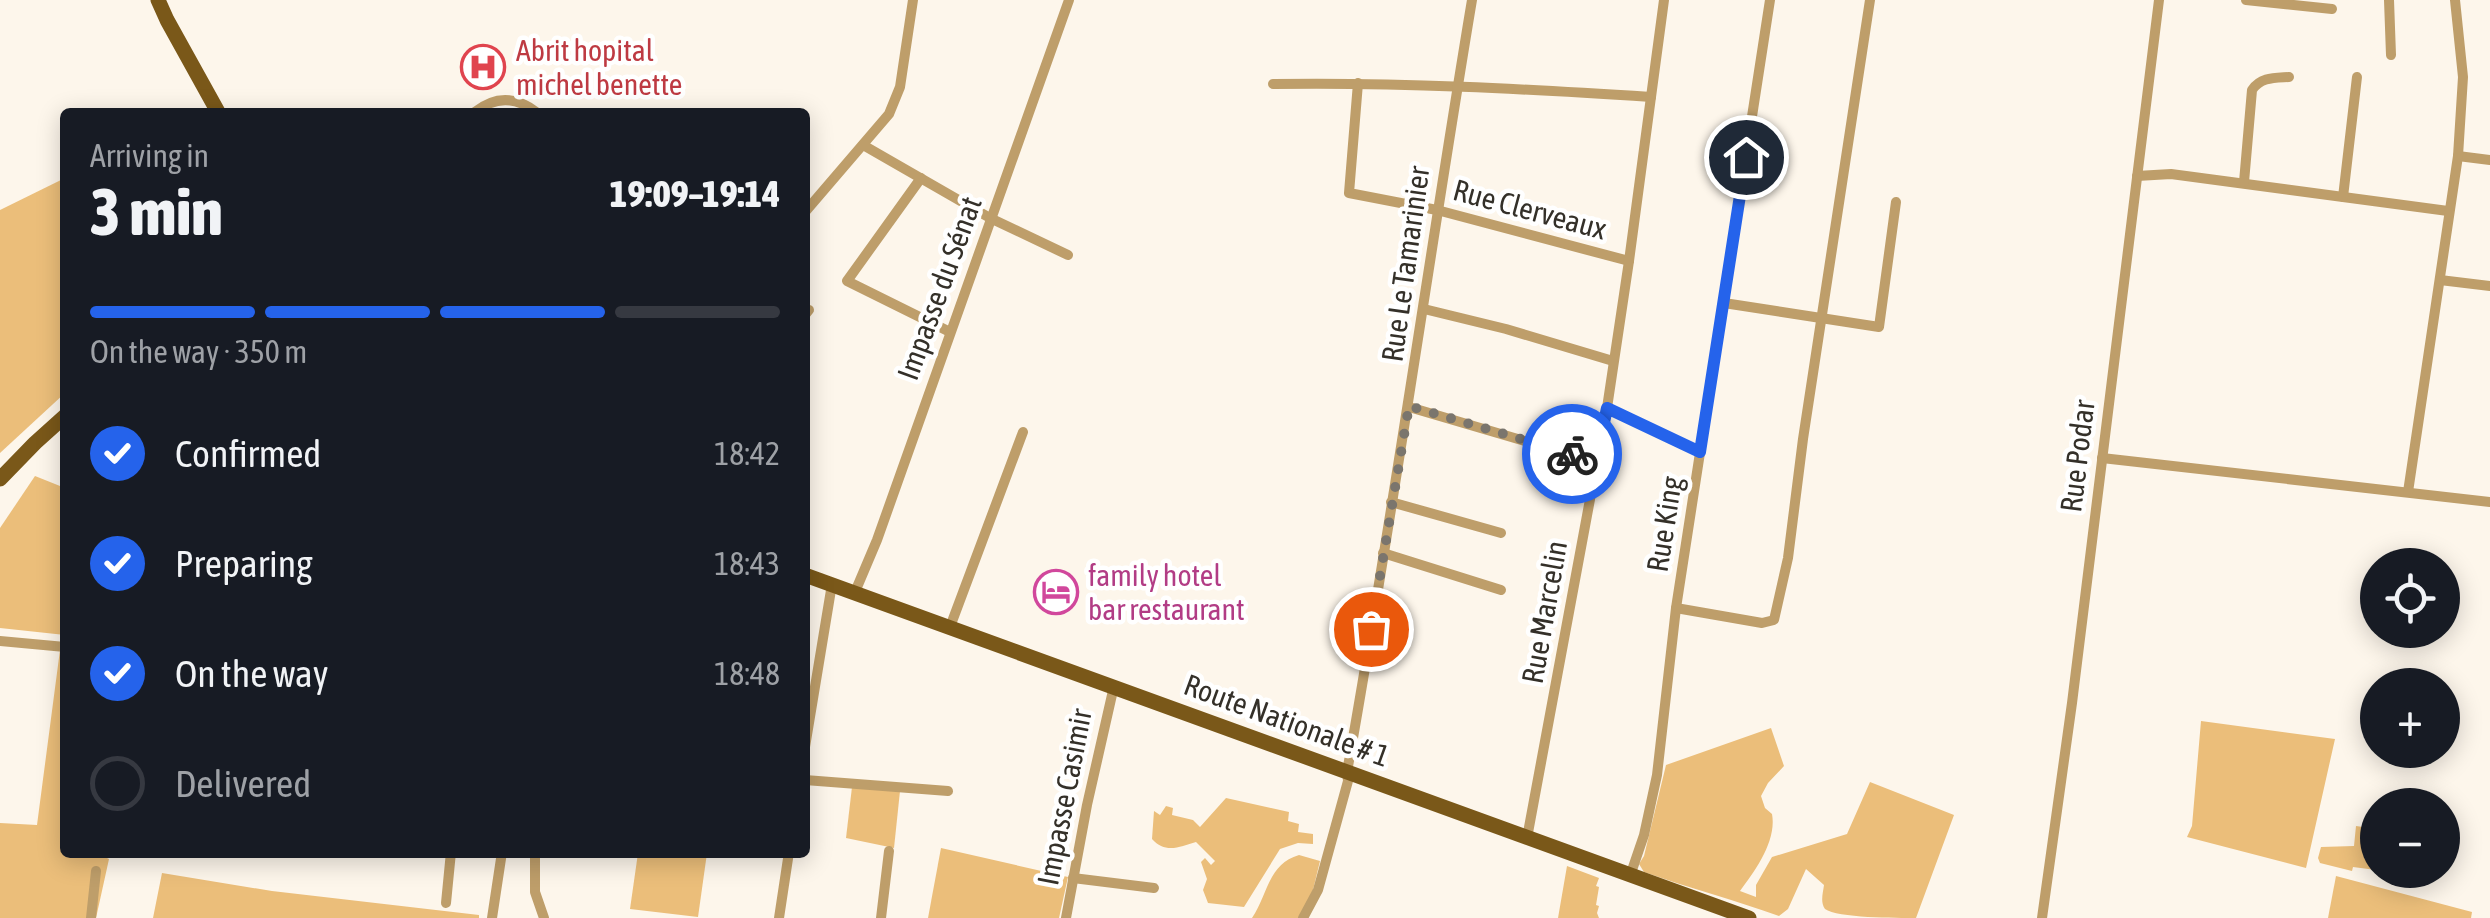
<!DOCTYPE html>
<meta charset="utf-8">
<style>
body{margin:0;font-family:"Asap Condensed",sans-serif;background:#20242c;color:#f1f3f6;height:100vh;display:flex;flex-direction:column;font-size:38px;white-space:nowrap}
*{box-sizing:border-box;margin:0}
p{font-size:32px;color:#9ea1a6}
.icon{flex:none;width:55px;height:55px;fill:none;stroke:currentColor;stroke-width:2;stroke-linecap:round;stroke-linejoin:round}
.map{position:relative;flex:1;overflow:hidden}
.side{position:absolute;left:60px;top:108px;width:750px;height:750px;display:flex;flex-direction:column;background:#171b24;border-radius:10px;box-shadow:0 5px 25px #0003}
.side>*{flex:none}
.fabs{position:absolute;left:2360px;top:548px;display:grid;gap:20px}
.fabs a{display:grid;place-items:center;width:100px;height:100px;border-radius:50%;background:#171b24;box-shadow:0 5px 25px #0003;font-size:50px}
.pin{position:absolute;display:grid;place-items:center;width:85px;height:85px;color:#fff;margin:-42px;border:5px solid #fff;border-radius:50%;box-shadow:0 2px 10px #0007}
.courier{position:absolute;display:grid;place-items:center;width:100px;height:100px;margin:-50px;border:8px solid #2563eb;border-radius:50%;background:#fff;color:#222;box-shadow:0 2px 12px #0007}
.summary em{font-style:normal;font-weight:800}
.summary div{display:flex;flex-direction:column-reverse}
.summary{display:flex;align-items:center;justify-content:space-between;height:170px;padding:0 30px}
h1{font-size:65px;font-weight:800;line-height:75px}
.bar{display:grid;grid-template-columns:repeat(4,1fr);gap:15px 10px;align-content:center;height:120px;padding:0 30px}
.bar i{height:12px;border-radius:8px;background:#363941}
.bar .selected{background:#2563eb}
.bar p{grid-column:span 4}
ol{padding:0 30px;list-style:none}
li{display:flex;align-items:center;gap:30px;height:110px}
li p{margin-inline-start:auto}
li .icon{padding:10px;border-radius:50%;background:#2563eb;color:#fff;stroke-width:4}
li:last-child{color:#9ea1a6}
li i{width:55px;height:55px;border:5px solid #363941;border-radius:50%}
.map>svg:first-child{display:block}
.green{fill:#ebbe7a}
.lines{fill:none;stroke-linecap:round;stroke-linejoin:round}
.street{stroke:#be9e6a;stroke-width:10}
.primary{stroke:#7a5819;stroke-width:15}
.done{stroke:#7a756d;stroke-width:10;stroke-dasharray:0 18}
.route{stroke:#2563eb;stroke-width:12}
.labels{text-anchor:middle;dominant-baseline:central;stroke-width:9;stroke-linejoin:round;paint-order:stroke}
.health-label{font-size:30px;fill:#be3a42;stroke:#fff;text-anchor:start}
.street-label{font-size:30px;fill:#343029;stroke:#fff}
.hotel-label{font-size:30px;fill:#b23c85;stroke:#fff;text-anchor:start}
</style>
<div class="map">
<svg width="2490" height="918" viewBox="0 0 2490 918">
<rect width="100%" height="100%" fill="#fdf6eb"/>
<g class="green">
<path d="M65,178V393L0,453V210Z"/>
<path d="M35,476L65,488V635L0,628V528Z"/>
<path d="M60,650L65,651V852L107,853V858L109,859L96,918H0V823L37,825Z"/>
<path d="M2201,721L2335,739L2306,868L2187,837L2192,826Z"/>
<path d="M1771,728L1784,766L1768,783L1761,796L1765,808L1772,814C1777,841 1755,871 1740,891L1756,897V885L1772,857L1847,834L1870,782L1954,815L1916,918C1897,918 1837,918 1825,909C1820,902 1823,893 1824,885L1806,869L1788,909L1779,916C1735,900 1689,888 1644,872L1639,864L1644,856L1666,765Z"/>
<path d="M852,787L900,791L894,848L846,838Z"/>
<path d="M1226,798L1289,812L1288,821L1299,824L1298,832L1313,834V844L1298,843L1280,849L1244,907L1208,903L1203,890L1207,879L1201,862L1205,858L1211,865L1215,861L1196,842C1180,847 1165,854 1152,839L1154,811L1160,815L1166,806L1173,808L1172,815L1193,820L1200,827Z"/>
<path d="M2356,826L2377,829L2376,870L2353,867L2352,871L2320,863L2318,858L2321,847L2354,846Z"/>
<path d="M941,848L1068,877L1059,918H928Z"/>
<path d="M638,853H707L698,917L630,909Z"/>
<path d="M1299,855L1320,861L1313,890L1299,918H1252C1268,894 1268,864 1299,855Z"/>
<path d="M1567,866L1599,878L1596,886L1599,887L1596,905L1599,906L1597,913L1599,918H1558Z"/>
<path d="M162,873L272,891L479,915V918H153Z"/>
<path d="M2336,876L2472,912L2471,918H2328Z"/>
</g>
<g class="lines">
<g class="street">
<path d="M2246,0L2332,9"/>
<path d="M2389,0L2391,55"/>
<path d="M1358,83L1349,193L1437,210L1629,261"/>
<path d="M1273,84C1399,82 1525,89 1651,97"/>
<path d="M475,112C495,96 515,96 536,112"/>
<path d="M863,145L990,218L1068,255"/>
<path d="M2458,156L2490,160"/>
<path d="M2137,176L2171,174L2448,211"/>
<path d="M921,178L847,281L950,332"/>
<path d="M2244,182L2252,90C2261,77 2274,78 2289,77"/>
<path d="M2343,197L2357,77"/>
<path d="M805,212L889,114L900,87L913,0"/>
<path d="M2440,280L2490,286"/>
<path d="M1724,303L1879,327L1896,202"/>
<path d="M1424,309L1506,329L1613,361"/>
<path d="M805,315L809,310"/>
<path d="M1409,407L1596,462"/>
<path d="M1607,408L1700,452"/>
<path d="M2102,458L2490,502"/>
<path d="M2408,492L2458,156L2463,77L2455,0"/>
<path d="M1391,502L1501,533"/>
<path d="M1383,553L1501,590"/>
<path d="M855,592L877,540L1069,0"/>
<path d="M1676,608L1762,623L1774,620L1788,558L1803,439L1870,0"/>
<path d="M950,627L1023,432"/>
<path d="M0,641L65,647"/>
<path d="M805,747L832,584"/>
<path d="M805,780L948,791"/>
<path d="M1527,838L1607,408L1629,261L1664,0"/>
<path d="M535,852V892L544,918"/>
<path d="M1630,876L1644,835L1657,775L1676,608L1770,0"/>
<path d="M1073,878L1154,888"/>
<path d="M446,903L451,852"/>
<path d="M91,918L96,871"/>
<path d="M492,918L502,852"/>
<path d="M779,918L789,852"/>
<path d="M881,918L889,851"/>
<path d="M1066,918L1087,805L1114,686"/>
<path d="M1303,918L1318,890L1348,781L1347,772C1393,515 1429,257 1472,0"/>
<path d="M2042,918L2072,703L2159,0"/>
</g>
<g class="primary">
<path d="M158,0L167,20L218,112"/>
<path d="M0,479L35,443L65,416"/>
<path d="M805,575L1749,918"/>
</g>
</g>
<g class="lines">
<path class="done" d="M1371,629L1409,406L1572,454"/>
<path class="route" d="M1572,454L1596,462L1607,408L1700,452L1746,157"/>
</g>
<defs>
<symbol id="hospital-ring" viewBox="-11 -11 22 22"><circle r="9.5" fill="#fff" stroke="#e0444e" stroke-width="1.5"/><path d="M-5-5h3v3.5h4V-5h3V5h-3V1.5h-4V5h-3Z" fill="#e0444e"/></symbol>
<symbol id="hotel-ring" viewBox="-11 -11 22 22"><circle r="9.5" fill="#fff" stroke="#d1479c" stroke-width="1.5"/><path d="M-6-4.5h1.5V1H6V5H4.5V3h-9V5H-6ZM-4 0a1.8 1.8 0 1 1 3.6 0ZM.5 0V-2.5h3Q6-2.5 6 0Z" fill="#d1479c"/></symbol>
</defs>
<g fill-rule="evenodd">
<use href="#hospital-ring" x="458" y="42" width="50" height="50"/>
<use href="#hotel-ring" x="1031" y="567" width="50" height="50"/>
</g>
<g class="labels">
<g class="health-label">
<text x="516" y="50">Abrit hopital<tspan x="516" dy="34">michel benette</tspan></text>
</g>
<g class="street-label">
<text transform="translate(1530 209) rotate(15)">Rue Clerveaux</text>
<text transform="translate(1405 264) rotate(-82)">Rue Le Tamarinier</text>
<text transform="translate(939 288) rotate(-70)">Impasse du Sénat</text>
<text transform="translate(2077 456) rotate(-83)">Rue Podar</text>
<text transform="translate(1664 524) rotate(-81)">Rue King</text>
<text transform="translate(1544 612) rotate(-80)">Rue Marcelin</text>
<text transform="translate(1287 720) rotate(20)">Route Nationale # 1</text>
<text transform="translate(1064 797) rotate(-79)">Impasse Casimir</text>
</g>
<g class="hotel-label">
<text x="1088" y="575">family hotel<tspan x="1088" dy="34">bar restaurant</tspan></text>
</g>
</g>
</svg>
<div class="fabs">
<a><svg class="icon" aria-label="locate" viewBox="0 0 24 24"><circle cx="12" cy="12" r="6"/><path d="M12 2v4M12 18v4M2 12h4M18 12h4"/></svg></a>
<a>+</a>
<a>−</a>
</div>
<div class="pin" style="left:1371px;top:629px;background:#ea580c"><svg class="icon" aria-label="bag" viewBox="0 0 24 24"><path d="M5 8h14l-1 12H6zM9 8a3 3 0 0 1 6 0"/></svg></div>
<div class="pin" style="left:1746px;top:157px;background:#1f2937"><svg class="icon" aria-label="home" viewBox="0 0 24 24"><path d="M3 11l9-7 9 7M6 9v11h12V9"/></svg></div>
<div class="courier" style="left:1572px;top:454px"><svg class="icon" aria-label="bike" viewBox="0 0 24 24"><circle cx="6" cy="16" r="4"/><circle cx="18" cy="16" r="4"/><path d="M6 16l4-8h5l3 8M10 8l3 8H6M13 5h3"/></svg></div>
<section class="side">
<div class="summary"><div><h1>3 min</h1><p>Arriving in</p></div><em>19:09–19:14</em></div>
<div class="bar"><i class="selected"></i><i class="selected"></i><i class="selected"></i><i></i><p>On the way · 350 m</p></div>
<ol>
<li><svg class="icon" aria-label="check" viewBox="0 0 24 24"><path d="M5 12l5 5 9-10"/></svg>Confirmed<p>18:42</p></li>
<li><svg class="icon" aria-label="check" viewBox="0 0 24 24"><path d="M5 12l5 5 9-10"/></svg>Preparing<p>18:43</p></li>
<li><svg class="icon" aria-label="check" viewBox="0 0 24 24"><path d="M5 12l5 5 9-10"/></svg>On the way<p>18:48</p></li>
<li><i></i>Delivered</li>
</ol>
</section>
</div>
